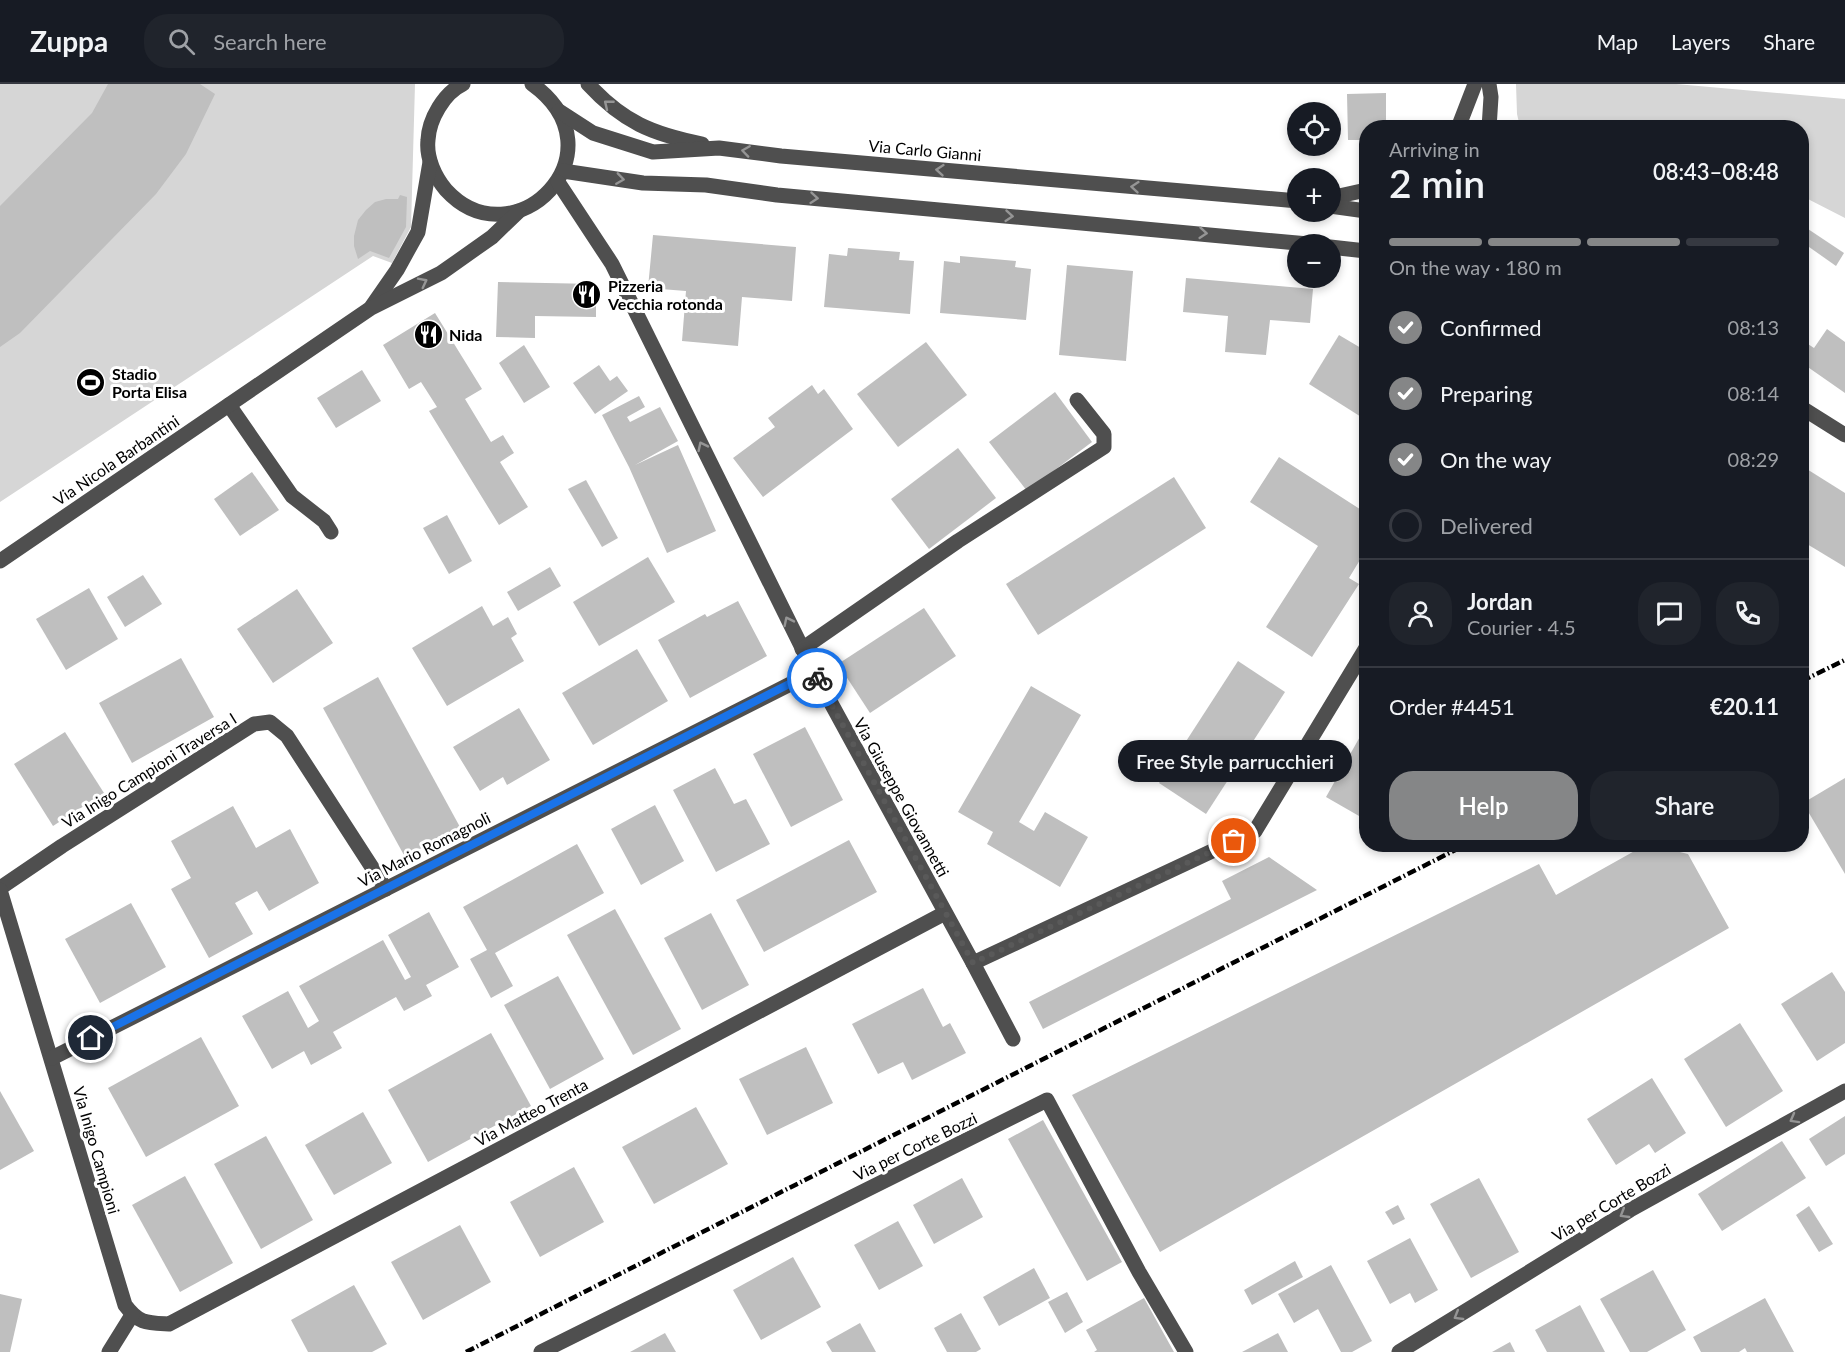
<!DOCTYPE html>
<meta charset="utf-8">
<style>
body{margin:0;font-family:Lato,sans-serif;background:#20242c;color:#f1f3f6;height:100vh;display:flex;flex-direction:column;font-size:22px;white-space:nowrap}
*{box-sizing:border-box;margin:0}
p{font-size:20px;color:#9ea1a6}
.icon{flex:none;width:33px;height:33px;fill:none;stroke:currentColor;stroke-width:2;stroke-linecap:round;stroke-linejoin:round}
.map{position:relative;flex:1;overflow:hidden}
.sheet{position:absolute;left:1359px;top:36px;width:450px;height:732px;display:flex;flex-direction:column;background:#171b24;border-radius:24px;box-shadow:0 3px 9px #0003}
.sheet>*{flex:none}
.buttons{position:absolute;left:1287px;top:18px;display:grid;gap:12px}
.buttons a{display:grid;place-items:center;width:54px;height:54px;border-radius:50%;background:#171b24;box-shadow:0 3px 9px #0003;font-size:30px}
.pin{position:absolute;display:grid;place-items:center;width:51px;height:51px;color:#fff;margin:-26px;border:3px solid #fff;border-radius:50%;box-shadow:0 2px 6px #0007}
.courier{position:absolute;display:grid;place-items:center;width:60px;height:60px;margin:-30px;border:4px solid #1a73e8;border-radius:50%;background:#fff;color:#222;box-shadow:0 2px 8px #0007}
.bubble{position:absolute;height:42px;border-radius:21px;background:#171b24;box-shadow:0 3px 9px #0003;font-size:20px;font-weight:600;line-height:42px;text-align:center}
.summary em{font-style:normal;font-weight:600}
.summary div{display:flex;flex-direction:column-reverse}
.summary{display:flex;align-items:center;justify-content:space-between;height:102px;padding:0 30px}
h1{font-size:39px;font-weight:600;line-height:45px}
.bar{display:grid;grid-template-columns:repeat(4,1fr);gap:9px 6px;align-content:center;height:72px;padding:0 30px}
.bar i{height:8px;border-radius:4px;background:#363941}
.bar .selected{background:#858687}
.bar p{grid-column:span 4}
.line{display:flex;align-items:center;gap:15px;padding:0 30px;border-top:2px solid #363941}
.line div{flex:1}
.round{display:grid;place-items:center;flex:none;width:63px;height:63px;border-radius:24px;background:#20242c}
ol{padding:0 30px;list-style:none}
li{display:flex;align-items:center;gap:18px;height:66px}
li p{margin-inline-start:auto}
li .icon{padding:6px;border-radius:50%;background:#858687;color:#fff;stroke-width:4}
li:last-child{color:#9ea1a6}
li i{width:33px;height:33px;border:3px solid #363941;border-radius:50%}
.button{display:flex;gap:12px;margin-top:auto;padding:12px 30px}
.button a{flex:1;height:69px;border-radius:24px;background:#858687;color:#fff;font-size:24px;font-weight:600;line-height:69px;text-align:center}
.button a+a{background:#20242c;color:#f1f3f6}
header{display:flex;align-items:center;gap:36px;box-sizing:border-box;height:84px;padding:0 30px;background:#171b24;border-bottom:2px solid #363941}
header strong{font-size:28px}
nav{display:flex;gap:33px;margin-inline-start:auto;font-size:21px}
.search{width:420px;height:54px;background:#20242c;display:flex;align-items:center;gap:15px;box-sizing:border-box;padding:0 21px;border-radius:24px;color:#9ea1a6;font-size:22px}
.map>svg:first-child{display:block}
.green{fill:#d6d6d6}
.building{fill:#bfbfbf}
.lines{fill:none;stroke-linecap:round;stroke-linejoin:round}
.minor{stroke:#4f4f4f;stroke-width:15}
.rail{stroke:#000;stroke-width:4.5;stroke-dasharray:9 3 1.5 3;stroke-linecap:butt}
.oneway{stroke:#959595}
.done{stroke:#595959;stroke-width:6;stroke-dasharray:0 10.8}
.route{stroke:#1a73e8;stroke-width:8}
.labels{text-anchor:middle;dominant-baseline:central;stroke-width:6;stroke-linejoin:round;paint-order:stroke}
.street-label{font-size:16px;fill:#000;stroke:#fff}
.poi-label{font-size:16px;font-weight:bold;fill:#000;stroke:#fff;text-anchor:start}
</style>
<header>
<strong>Zuppa</strong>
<div class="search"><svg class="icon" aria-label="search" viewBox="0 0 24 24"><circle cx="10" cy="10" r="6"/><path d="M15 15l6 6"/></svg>Search here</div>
<nav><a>Map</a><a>Layers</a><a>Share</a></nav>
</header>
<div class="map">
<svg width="1845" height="1268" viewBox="0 0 1845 1268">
<rect width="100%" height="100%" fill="#fff"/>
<g class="green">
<path d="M0,0H415L411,143L392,179L373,172L0,418Z"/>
<path d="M1516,0H1676L1845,15V134L1802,112V44L1520,43L1517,30Z"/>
</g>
<g class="building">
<path d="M108,0H200L215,10L186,70L156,110L20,249L0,263V122L92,29Z"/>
<path d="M1386,9V44H1366V56H1348L1347,10Z"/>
<path d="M400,111L407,113L406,143L389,174L370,167L358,175L354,162V152L358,136L366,126L375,118L386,115H398Z"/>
<path d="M1802,141L1844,169L1836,182L1802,158Z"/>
<path d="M653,151L796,163L792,217L742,213L738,262L682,257L686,207L648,204Z"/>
<path d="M848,164L900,168L899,176L914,177L910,230L824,223L829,170L847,172Z"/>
<path d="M960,172L1016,177L1015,183L1031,185L1026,236L940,229L944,177L960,179Z"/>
<path d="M1067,181L1133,187L1126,277L1059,271Z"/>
<path d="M1186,194L1313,205L1310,239L1270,236L1266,271L1225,268L1228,232L1183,228Z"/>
<path d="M498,198L596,200V233L535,232V254L496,253Z"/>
<path d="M435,229L482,305L465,315L491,358L503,351L514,369L500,378L528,423L499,441L429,327L437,323L421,298L409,305L383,261Z"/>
<path d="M1827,245L1845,258V309L1802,279V264L1805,258L1814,264Z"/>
<path d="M1339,251L1366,267V336L1309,300Z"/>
<path d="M926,258L967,311L898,363L857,310Z"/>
<path d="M524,261L550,303L524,319L499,279Z"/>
<path d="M599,281L610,297L617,292L628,307L595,330L573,299Z"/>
<path d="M362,286L381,317L336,344L317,314Z"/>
<path d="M812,301L818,310L824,305L853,345L763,413L733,374L775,343L768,334Z"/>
<path d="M1055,308L1092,358L1027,407L989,358Z"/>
<path d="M639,312L645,323L627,333L630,338L660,323L678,357L635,381L678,361L716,447L667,469L629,383L602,331Z"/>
<path d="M958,364L996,414L929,465L891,415Z"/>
<path d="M1279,373L1366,429V466L1349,494L1359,500L1312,573L1266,543L1318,462L1250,418Z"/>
<path d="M1802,382L1845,409V483L1802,457Z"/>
<path d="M252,388L279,426L240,452L214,415Z"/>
<path d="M1174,393L1206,444L1038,551L1006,500Z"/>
<path d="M586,396L618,454L602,463L568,405Z"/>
<path d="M447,431L472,477L449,490L423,444Z"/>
<path d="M648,473L675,518L599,562L573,518Z"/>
<path d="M550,483L561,502L518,527L507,508Z"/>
<path d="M143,491L162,520L125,543L107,513Z"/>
<path d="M89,504L118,555L66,586L36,535Z"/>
<path d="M297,505L333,559L273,599L237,545Z"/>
<path d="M738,517L767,572L690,614L658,556L705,530L707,533Z"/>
<path d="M482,522L493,542L508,533L517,550L511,554L524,577L447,622L412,564Z"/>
<path d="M924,524L956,572L870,629L838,580Z"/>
<path d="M637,565L668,617L593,661L562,609Z"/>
<path d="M181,574L214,633L132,679L99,619Z"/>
<path d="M1238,577L1285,608L1206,730L1159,699Z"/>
<path d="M378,593L460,743L405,773L323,624Z"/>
<path d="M1031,602L1081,631L1019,738L1034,747L1045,728L1088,753L1060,803L987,760L993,748L958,728Z"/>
<path d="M519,624L550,676L507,701L503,693L480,707L453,663Z"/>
<path d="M1366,642V736L1326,713Z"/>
<path d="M805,643L843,716L791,743L753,670Z"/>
<path d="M65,648L104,709L53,742L14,680Z"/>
<path d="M715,684L734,720L746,715L770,760L716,788L673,706Z"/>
<path d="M1845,694V790L1803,719Z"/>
<path d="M655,721L684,777L641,801L611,745Z"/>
<path d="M233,722L256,764L290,745L319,799L269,827L257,807L235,819L253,850L209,874L171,805L191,794L171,757Z"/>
<path d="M849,756L877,808L764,868L736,816Z"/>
<path d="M577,760L604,809L495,869L513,902L491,914L470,875L487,866L463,823Z"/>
<path d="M1647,760L1688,770L1729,844L1160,1168L1072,1011L1539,780L1556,811Z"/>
<path d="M1269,773L1317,806L1043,945L1029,918L1231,815L1222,797Z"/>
<path d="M131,819L166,883L100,919L65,855Z"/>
<path d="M615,825L681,945L633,971L567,851Z"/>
<path d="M429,828L459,883L426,901L432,912L404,927L396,913L333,948L342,964L311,981L304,967L272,985L242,932L288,907L308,944L319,937L299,902L383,856L405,896L411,893L388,851Z"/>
<path d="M711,829L749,901L702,926L664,854Z"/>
<path d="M1832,888L1845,908V959L1817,977L1781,920Z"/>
<path d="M558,892L604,975L550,1005L504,921Z"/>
<path d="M923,904L943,943L950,939L966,969L912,996L903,978L878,990L852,940Z"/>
<path d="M1740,939L1783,1007L1726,1043L1684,975Z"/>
<path d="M491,949L531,1022L428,1078L388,1006Z"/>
<path d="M201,953L239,1022L146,1073L108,1004Z"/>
<path d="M806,963L833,1019L767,1051L739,995Z"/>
<path d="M1652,994L1686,1049L1655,1069L1649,1060L1616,1081L1587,1035Z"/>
<path d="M0,1007L34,1067L0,1086Z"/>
<path d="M696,1023L728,1080L654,1120L622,1063Z"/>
<path d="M363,1028L392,1079L334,1111L305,1061Z"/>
<path d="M1845,1032V1070L1826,1082L1809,1055Z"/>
<path d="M1043,1036L1122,1178L1087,1197L1008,1055Z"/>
<path d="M266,1052L313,1136L261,1165L214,1080Z"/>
<path d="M1782,1057L1806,1094L1722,1147L1698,1110Z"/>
<path d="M574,1083L604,1138L540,1173L510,1118Z"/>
<path d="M185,1092L233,1179L180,1208L132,1121Z"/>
<path d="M962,1094L983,1133L934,1160L913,1121Z"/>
<path d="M1479,1094L1519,1168L1471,1194L1430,1120Z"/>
<path d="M1398,1121L1405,1135L1393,1141L1385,1128Z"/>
<path d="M1809,1122L1833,1160L1819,1168L1796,1131Z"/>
<path d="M898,1137L923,1182L879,1206L854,1161Z"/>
<path d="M460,1141L491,1198L423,1236L391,1178Z"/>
<path d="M1410,1154L1438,1206L1415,1219L1410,1209L1390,1220L1367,1177Z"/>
<path d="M793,1173L821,1223L761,1256L733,1206Z"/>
<path d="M1295,1177L1303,1193L1252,1221L1244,1206Z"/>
<path d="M1331,1181L1372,1257L1352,1268H1341L1318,1225L1294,1239L1278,1210Z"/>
<path d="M1034,1184L1050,1214L999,1242L983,1213Z"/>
<path d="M1653,1186L1686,1246L1647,1268H1630L1600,1215Z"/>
<path d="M354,1201L387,1260L372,1268H308L291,1236Z"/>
<path d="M1067,1208L1083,1238L1065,1249L1048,1218Z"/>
<path d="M0,1210L22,1215L10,1268H0Z"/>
<path d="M1144,1214L1174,1268H1094L1097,1266L1086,1246Z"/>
<path d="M1765,1214L1794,1268H1747L1745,1264L1739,1268H1701L1693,1253Z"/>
<path d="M1580,1221L1605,1268H1547L1535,1246Z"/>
<path d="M961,1229L981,1265L976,1268H947L934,1244Z"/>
<path d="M860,1239L876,1268H832L826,1258Z"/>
<path d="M665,1249L676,1268H630Z"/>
<path d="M1278,1249L1288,1268H1242Z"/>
<path d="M1510,1258L1515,1268H1492Z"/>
</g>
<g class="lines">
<g class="minor">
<path d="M463,0C444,9 429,35 428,56C426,74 435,93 446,106C514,180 626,68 532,0"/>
<path d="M588,0C623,38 652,50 702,60"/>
<path d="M1489,0L1491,13L1489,44"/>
<path d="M559,27L593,49L653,68L719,64L781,72L1298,117"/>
<path d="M1458,44L1475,0"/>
<path d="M563,87L643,99L706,101L777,111L1308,160"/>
<path d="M558,98L612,180L814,588L973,879L1255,747L1366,564"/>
<path d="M1330,114L1366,106"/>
<path d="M1330,122L1366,127"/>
<path d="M1330,163L1366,167"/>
<path d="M372,222L397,186L418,148L430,78"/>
<path d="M229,321L292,412L324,437L331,448"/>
<path d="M1802,324L1845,351"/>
<path d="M0,477L371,224L441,189L492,153L519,127"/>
<path d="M802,565L958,457L1104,363V350L1077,316"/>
<path d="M0,804L62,762L254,640L270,638L287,652L386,805"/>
<path d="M0,806L125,1221C139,1240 147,1239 169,1240L945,829"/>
<path d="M973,879L1013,955"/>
<path d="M52,974L814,588"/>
<path d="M109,1268L132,1231"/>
<path d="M541,1268L1047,1016L1139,1188L1186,1268"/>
<path d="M1399,1268L1630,1126L1845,1007"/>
</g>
<g class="rail">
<path d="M1802,597L1845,576"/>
<path d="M466,1268L1467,760"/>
</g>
</g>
<defs><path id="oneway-chevron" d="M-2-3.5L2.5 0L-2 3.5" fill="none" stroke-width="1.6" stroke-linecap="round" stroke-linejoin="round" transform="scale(1.5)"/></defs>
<g class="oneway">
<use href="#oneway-chevron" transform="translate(608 20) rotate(-141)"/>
<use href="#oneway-chevron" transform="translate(746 67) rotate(-172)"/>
<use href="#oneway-chevron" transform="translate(940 86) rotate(-175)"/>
<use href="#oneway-chevron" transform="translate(620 95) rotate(8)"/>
<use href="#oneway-chevron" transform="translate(1135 103) rotate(-175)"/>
<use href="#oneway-chevron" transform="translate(814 114) rotate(5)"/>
<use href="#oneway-chevron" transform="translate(1009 132) rotate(5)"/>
<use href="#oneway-chevron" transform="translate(1203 149) rotate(5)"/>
<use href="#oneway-chevron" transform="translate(423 198) rotate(-27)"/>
<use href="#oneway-chevron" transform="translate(702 362) rotate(-116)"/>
<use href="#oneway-chevron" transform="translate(788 537) rotate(-116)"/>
<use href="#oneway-chevron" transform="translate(1794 1035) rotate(151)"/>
<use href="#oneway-chevron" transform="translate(1624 1130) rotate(149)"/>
<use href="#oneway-chevron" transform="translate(1458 1232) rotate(149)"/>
</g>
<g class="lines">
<path class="done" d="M817,594L973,879L1234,757"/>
<path class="route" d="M91,954L813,588L817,594"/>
</g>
<defs>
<symbol id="restaurant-disc" viewBox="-11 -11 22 22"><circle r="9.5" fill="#000" stroke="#fff"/><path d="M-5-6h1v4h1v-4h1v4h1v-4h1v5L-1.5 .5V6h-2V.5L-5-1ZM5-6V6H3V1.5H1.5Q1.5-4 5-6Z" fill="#fff"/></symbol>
<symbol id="stadium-disc" viewBox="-11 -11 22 22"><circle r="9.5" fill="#000" stroke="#fff"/><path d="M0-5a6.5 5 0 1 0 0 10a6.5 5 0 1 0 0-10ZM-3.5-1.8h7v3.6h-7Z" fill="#fff"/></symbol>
</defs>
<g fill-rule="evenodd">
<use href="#restaurant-disc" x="570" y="194" width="33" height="33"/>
<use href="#restaurant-disc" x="412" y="234" width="33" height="33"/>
<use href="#stadium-disc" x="74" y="282" width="33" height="33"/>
</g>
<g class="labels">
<g class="street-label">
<text transform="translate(925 66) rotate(5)">Via Carlo Gianni</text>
<text transform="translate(116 376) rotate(-34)">Via Nicola Barbantini</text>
<text transform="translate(149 686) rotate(-32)">Via Inigo Campioni Traversa I</text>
<text transform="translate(902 713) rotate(61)">Via Giuseppe Giovannetti</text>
<text transform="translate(424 765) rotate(-27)">Via Mario Romagnoli</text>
<text transform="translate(531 1028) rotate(-28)">Via Matteo Trenta</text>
<text transform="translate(915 1062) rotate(-26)">Via per Corte Bozzi</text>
<text transform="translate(97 1066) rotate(74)">Via Inigo Campioni</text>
<text transform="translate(1611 1118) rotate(-31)">Via per Corte Bozzi</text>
</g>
<g class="poi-label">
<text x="608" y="201">Pizzeria<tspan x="608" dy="18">Vecchia rotonda</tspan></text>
<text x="449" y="250">Nida</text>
<text x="112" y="289">Stadio<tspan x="112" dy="18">Porta Elisa</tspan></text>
</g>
</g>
</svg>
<div class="buttons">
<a><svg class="icon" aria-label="locate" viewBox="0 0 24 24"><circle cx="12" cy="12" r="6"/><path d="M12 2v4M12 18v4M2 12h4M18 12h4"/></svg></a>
<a>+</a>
<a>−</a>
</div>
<div class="pin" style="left:1234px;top:757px;background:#ea580c"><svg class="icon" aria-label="bag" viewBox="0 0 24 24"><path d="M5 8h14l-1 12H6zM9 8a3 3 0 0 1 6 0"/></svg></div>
<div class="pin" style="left:91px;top:954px;background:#1f2937"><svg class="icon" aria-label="home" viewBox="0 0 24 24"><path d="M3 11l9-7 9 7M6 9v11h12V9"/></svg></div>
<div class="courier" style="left:817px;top:594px"><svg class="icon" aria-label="bike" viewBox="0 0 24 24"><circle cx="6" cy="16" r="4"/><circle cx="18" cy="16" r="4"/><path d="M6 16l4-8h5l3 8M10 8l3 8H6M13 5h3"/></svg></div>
<div class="bubble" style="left:1118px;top:656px;width:234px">Free Style parrucchieri</div>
<section class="sheet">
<div class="summary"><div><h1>2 min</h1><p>Arriving in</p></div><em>08:43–08:48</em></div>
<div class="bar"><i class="selected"></i><i class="selected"></i><i class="selected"></i><i></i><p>On the way · 180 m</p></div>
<ol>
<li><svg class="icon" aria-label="check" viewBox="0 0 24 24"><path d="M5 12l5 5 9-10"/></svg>Confirmed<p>08:13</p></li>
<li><svg class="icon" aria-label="check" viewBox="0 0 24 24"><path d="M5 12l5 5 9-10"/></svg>Preparing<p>08:14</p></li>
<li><svg class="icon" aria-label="check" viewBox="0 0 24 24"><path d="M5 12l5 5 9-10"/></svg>On the way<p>08:29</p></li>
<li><i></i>Delivered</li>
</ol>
<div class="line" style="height:108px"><a class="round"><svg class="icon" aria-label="person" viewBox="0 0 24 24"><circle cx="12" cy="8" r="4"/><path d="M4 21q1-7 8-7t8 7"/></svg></a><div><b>Jordan</b><p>Courier · 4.5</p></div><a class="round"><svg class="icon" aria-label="chat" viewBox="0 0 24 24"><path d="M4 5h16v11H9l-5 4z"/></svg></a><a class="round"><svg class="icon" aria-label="phone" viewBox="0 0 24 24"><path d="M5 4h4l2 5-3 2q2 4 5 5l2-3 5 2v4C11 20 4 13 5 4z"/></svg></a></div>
<div class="line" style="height:78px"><div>Order #4451</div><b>€20.11</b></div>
<div class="button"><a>Help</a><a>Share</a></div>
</section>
</div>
